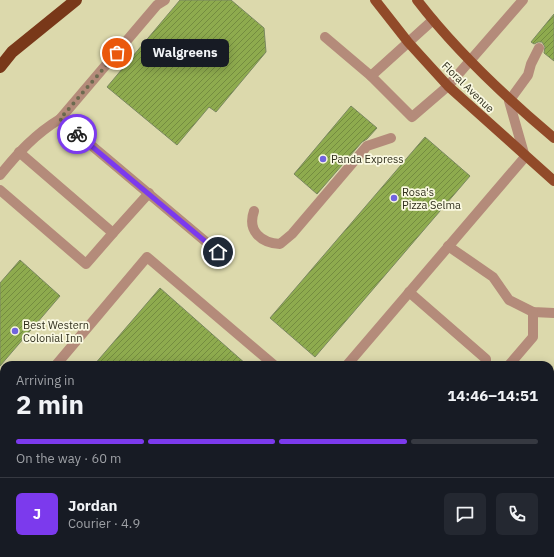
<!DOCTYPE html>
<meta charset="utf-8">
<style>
body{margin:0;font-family:"IBM Plex Sans",sans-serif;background:#242831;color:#f1f3f6;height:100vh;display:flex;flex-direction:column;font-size:15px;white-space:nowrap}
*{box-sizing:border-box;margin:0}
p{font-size:13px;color:#9ea1a6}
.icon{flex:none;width:22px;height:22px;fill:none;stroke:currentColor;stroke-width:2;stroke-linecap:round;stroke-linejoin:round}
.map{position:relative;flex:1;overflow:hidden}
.details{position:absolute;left:0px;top:361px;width:554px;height:196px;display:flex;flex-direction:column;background:#171b24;border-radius:12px 12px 0 0;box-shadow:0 2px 10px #0003}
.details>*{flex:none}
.pin{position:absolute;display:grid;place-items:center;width:34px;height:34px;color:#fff;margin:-17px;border:2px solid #fff;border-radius:50%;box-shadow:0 1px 4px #0007}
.courier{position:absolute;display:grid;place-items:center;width:40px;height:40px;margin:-20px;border:3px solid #7c3aed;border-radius:50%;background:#fff;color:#222;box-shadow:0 1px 5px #0007}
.bubble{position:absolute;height:28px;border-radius:6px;background:#171b24;box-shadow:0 2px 10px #0003;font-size:13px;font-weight:700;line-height:28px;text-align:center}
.overview em{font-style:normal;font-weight:700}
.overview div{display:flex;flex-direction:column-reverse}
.overview{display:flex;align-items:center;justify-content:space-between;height:68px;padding:0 16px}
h1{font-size:26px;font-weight:700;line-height:30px}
.bar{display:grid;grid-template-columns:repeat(4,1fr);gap:6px 4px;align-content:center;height:48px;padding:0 16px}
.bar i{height:5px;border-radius:3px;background:#363941}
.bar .on{background:#7c3aed}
.bar p{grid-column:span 4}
.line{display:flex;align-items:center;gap:10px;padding:0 16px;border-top:1px solid #363941}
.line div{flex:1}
.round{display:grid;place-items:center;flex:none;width:42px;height:42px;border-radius:6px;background:#242831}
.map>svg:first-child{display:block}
.building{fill:url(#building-hatch);stroke:#7a8860}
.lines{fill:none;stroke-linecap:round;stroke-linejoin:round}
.service{stroke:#b48b7a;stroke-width:10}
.primary{stroke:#914a29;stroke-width:10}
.motorway{stroke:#793819;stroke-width:12}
.done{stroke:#6c6a4f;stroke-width:4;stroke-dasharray:0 7.2}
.route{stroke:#7c3aed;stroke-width:5}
.poi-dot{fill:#7164de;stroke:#faf9e2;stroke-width:1.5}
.labels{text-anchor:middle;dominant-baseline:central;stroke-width:3.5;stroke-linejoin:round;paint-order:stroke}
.street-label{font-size:11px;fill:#302f1d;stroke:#faf9e2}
.poi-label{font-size:11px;fill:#302f1d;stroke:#faf9e2;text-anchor:start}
</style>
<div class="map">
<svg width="554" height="557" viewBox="0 0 554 557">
<defs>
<pattern id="building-hatch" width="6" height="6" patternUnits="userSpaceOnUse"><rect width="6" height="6" fill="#8eab4e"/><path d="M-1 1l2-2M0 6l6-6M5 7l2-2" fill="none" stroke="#748c40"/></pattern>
</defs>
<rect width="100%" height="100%" fill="#dcd9ac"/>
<g class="building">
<path d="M180,0H231L264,28L266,52L216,112L209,107L177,145L107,87Z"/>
<path d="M554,14V61L544,53L545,47L542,42H538L534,44L531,42Z"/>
<path d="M351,106L377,128L367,139L362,142L317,194L294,174Z"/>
<path d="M425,137L470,176L315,357L270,318Z"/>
<path d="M20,260L60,296L0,366V283Z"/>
<path d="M160,288L247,365H94Z"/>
</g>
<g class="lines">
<g class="service">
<path d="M325,37L371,76L412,117L448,86L523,0"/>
<path d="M371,76L433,20"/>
<path d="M60,119L218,252"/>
<path d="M0,175C18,153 35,134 60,119L157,5L165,0"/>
<path d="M0,190L86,264L113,233L19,152"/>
<path d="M254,211C247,231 261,243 280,244L292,234L367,146L391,138"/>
<path d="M113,233L149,193"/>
<path d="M448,246L493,277L509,300L533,312L554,313"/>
<path d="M409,292L486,359V365"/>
<path d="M56,365L147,257L274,365"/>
<path d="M347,365L525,157L509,101L528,75L531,64L539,48"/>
<path d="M509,365L533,337V312"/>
<path d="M550,406H554"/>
<path d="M0,432L4,427"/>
<path d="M550,471H554"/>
<path d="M550,490H554"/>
<path d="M550,529H554"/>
<path d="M500,553L501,557"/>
<path d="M183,557L187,553"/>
<path d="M487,557L490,553"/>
</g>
<g class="primary">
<path d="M375,0L408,42L448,86L554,181"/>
<path d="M417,0C457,52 504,96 554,138"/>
</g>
<path class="motorway" d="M0,67L12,52L76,0"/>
</g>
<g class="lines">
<path class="done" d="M77,134L60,119L117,53"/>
<path class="route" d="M77,134L218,252"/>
</g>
<g class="poi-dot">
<circle cx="323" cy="159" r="4"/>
<circle cx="394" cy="198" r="4"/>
<circle cx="15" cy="331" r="4"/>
</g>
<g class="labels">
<g class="street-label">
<text transform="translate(468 87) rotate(44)">Floral Avenue</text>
</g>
<g class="poi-label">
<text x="331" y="159">Panda Express</text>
<text x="402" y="192">Rosa's<tspan x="402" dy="13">Pizza Selma</tspan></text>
<text x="23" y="325">Best Western<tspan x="23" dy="13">Colonial Inn</tspan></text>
</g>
</g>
</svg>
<div class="pin" style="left:117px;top:53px;background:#ea580c"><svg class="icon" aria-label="bag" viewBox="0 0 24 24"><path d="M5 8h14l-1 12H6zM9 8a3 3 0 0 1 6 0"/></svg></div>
<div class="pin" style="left:218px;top:252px;background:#1f2937"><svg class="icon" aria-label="home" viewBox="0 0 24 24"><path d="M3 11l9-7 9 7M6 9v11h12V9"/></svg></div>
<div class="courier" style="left:77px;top:134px"><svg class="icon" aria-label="bike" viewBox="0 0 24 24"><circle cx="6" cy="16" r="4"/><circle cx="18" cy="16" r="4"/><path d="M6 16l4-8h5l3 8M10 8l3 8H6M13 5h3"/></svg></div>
<div class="bubble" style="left:141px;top:39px;width:88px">Walgreens</div>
<section class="details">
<div class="overview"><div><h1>2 min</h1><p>Arriving in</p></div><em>14:46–14:51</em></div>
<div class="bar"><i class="on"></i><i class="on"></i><i class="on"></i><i></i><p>On the way · 60 m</p></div>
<div class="line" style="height:72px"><b class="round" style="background:#7c3aed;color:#fff">J</b><div><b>Jordan</b><p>Courier · 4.9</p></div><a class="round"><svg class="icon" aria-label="chat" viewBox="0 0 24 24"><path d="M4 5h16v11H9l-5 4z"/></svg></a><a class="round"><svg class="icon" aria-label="phone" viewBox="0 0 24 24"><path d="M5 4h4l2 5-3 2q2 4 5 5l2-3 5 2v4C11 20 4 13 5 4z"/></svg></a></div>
</section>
</div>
